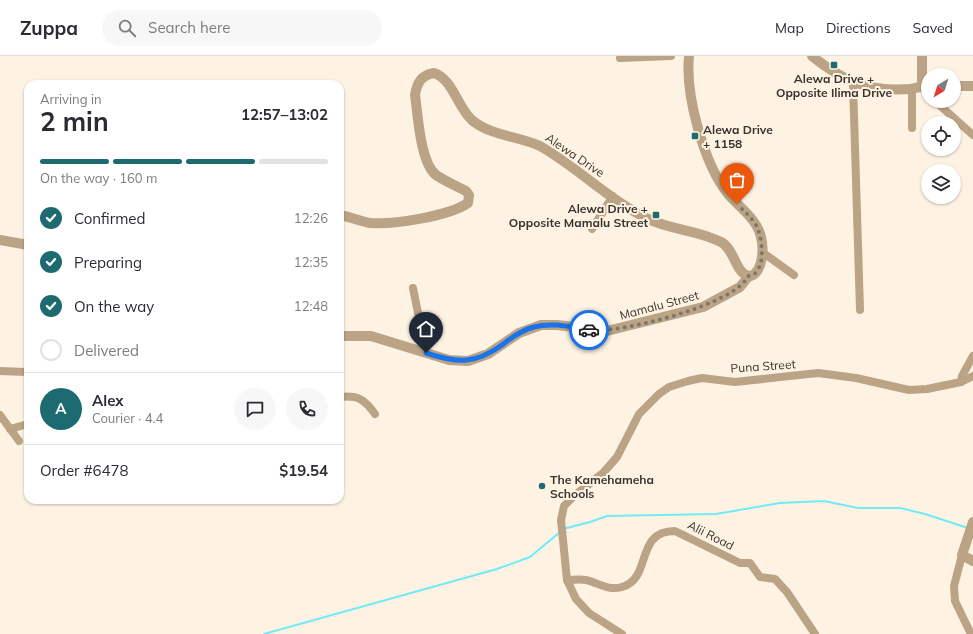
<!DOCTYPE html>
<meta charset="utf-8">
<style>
body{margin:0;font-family:Mulish,sans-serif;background:#f7f7f7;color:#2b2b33;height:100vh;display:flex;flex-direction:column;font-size:15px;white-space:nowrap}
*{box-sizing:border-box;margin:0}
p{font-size:13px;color:#7c7c81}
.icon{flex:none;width:22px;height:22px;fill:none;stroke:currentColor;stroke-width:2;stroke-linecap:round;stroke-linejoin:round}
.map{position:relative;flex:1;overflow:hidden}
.panel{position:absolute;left:24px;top:24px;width:320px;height:424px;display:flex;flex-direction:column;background:#fff;border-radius:12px;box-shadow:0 1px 3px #0004}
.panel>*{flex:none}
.needle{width:26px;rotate:218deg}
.controls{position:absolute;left:921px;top:12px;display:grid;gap:8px}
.controls a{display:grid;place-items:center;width:40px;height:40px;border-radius:50%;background:#fff;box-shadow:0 1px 3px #0004;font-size:20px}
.pin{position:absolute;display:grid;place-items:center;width:34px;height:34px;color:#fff;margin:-41px -17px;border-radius:50% 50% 50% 0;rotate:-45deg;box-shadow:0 0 4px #0007}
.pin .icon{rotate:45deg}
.courier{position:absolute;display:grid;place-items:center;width:40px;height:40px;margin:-20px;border:3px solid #1a73e8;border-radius:50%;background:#fff;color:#222;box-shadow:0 1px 5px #0007}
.overview em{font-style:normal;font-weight:700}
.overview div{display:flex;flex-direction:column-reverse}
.overview{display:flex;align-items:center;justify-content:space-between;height:68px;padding:0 16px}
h1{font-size:26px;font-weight:700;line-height:30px}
.bar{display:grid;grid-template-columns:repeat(4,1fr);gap:6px 4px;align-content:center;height:48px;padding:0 16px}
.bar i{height:5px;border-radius:3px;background:#e1e1e2}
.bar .current{background:#1e6a71}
.bar p{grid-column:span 4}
.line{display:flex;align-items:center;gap:10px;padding:0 16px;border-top:1px solid #e1e1e2}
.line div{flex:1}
.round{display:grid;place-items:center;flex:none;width:42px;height:42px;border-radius:21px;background:#f7f7f7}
ol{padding:0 16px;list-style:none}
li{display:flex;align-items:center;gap:12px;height:44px}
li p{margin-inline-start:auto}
li .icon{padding:4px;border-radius:50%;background:#1e6a71;color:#fff;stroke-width:4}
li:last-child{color:#7c7c81}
li i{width:22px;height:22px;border:2px solid #e1e1e2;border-radius:50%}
header{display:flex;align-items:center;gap:24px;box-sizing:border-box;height:56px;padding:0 20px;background:#fff;border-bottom:1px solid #e1e1e2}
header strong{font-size:19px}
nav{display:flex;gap:22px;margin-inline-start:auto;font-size:14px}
.search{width:280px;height:36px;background:#f7f7f7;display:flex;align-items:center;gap:10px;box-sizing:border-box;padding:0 14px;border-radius:22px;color:#7c7c81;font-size:15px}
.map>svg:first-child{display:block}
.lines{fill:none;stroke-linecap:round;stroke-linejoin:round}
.stream{stroke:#72ebf6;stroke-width:2}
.minor{stroke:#bba385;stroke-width:8}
.tertiary{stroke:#bba385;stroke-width:10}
.done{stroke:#7e766d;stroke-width:4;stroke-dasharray:0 7.2}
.route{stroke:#1a73e8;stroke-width:5}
.poi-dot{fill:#1e6a71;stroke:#fef2e3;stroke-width:1.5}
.labels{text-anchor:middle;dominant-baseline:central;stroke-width:4;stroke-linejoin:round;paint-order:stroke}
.poi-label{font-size:12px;font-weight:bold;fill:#39342e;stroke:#fef2e3;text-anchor:start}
.street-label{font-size:12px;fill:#39342e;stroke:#fef2e3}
</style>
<header>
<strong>Zuppa</strong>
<div class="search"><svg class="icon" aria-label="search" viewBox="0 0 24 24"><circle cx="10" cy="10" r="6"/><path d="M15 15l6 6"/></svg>Search here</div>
<nav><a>Map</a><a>Directions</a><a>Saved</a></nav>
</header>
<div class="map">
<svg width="973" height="578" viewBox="0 0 973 578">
<rect width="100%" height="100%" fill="#fef2e3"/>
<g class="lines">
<g class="stream">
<path d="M563,473L590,466L607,460L716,458L780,447L824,445L858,452H900L925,458L968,472"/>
<path d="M264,578L497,513L530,501L560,476"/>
</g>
<g class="minor">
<path d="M620,2L671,0"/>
<path d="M853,27L860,254"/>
<path d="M922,30L928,39"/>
<path d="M912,33V72"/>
<path d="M935,45L973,79"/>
<path d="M592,173L613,140"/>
<path d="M762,196L794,219"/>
<path d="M413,232L426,297"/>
<path d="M0,315L26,316"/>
<path d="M961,326L962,320L973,300"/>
<path d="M340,341C359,339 365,344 375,358"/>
<path d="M0,359L19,385"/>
<path d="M10,373L28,368"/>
<path d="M962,499L954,530L955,545L971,578"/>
<path d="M567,524C573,524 580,523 586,524C599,527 608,535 622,531C653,522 634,475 675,475L740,507H750L760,521L775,523L787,536L815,578"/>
<path d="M622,578L589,557L576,543L567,524L561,464L564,450L574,440L603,417L617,401L639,358L659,338L669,331L688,325L702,322L735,326L818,317L856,322L909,334L927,333L961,326L973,320"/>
</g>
<g class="tertiary">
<path d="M812,0C844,26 869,36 910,33C916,32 921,30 928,30"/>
<path d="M922,0V30"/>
<path d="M954,30H973"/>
<path d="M340,159C350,161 360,165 370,167C393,169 449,160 468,147L469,139L466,135C456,130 445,125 436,119C420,106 418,59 415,39C417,27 421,19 434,17C453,23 458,53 473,65C492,80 518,80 540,90C577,111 609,144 648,163C671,174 698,174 721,186C735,193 736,221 751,220C763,215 764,193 761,181C757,163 740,152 728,138C704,108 685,39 689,0"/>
<path d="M0,184L28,189"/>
<path d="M340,280H371L449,304L468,305L488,298L519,277L541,269H557L607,275L703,251L740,231L748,221"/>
<path d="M973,466L962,499L973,505"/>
</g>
</g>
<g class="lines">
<path class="done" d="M589,274C618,278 736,249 748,220C767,219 763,181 756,169C751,161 744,155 737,148"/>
<path class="route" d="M426,297C457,307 474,309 502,289C512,281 522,274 534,271C552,266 571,271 589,274"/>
</g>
<g class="poi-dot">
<rect x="830" y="5" width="8" height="8" rx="2"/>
<rect x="691" y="76" width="8" height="8" rx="2"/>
<rect x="652" y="155" width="8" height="8" rx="2"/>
<circle cx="542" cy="430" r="4"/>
</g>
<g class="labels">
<g class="poi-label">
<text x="834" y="22" text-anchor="middle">Alewa Drive +<tspan x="834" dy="14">Opposite Ilima Drive</tspan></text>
<text x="703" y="73">Alewa Drive<tspan x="703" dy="14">+ 1158</tspan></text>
<text x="648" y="152" text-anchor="end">Alewa Drive +<tspan x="648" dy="14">Opposite Mamalu Street</tspan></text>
<text x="550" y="423">The Kamehameha<tspan x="550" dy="14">Schools</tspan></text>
</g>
<g class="street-label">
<text transform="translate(575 99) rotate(34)">Alewa Drive</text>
<text transform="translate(659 249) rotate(-15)">Mamalu Street</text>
<text transform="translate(763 310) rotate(-4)">Puna Street</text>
<text transform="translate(711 479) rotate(27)">Alii Road</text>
</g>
</g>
</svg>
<div class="controls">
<a><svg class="needle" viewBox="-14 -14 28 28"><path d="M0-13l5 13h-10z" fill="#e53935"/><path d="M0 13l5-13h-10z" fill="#7c7c81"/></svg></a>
<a><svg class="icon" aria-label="locate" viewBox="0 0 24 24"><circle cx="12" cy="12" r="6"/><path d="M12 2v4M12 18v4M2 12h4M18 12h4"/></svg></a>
<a><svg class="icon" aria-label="layers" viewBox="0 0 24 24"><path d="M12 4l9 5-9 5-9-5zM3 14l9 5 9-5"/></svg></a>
</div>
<div class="pin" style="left:737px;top:148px;background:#ea580c"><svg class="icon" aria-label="bag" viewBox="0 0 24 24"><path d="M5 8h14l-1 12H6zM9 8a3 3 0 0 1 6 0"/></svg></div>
<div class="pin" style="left:426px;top:297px;background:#1f2937"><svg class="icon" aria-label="home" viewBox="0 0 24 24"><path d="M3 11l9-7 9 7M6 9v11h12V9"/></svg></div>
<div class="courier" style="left:589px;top:274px"><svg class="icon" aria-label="car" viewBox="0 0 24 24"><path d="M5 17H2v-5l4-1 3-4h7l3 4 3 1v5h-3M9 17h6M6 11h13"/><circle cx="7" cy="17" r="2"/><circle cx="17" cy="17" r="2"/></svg></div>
<section class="panel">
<div class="overview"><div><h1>2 min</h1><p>Arriving in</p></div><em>12:57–13:02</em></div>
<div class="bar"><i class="current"></i><i class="current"></i><i class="current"></i><i></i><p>On the way · 160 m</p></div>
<ol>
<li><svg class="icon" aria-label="check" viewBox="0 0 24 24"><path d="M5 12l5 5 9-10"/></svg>Confirmed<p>12:26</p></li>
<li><svg class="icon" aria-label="check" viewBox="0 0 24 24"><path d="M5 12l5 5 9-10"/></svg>Preparing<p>12:35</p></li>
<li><svg class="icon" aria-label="check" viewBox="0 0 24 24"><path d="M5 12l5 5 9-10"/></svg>On the way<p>12:48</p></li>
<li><i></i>Delivered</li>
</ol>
<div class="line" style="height:72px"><b class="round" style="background:#1e6a71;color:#fff">A</b><div><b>Alex</b><p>Courier · 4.4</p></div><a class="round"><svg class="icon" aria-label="chat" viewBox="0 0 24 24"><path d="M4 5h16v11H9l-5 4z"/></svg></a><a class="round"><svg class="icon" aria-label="phone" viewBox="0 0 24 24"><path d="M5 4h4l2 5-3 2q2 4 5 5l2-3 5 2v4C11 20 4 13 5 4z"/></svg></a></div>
<div class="line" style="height:52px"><div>Order #6478</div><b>$19.54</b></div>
</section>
</div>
